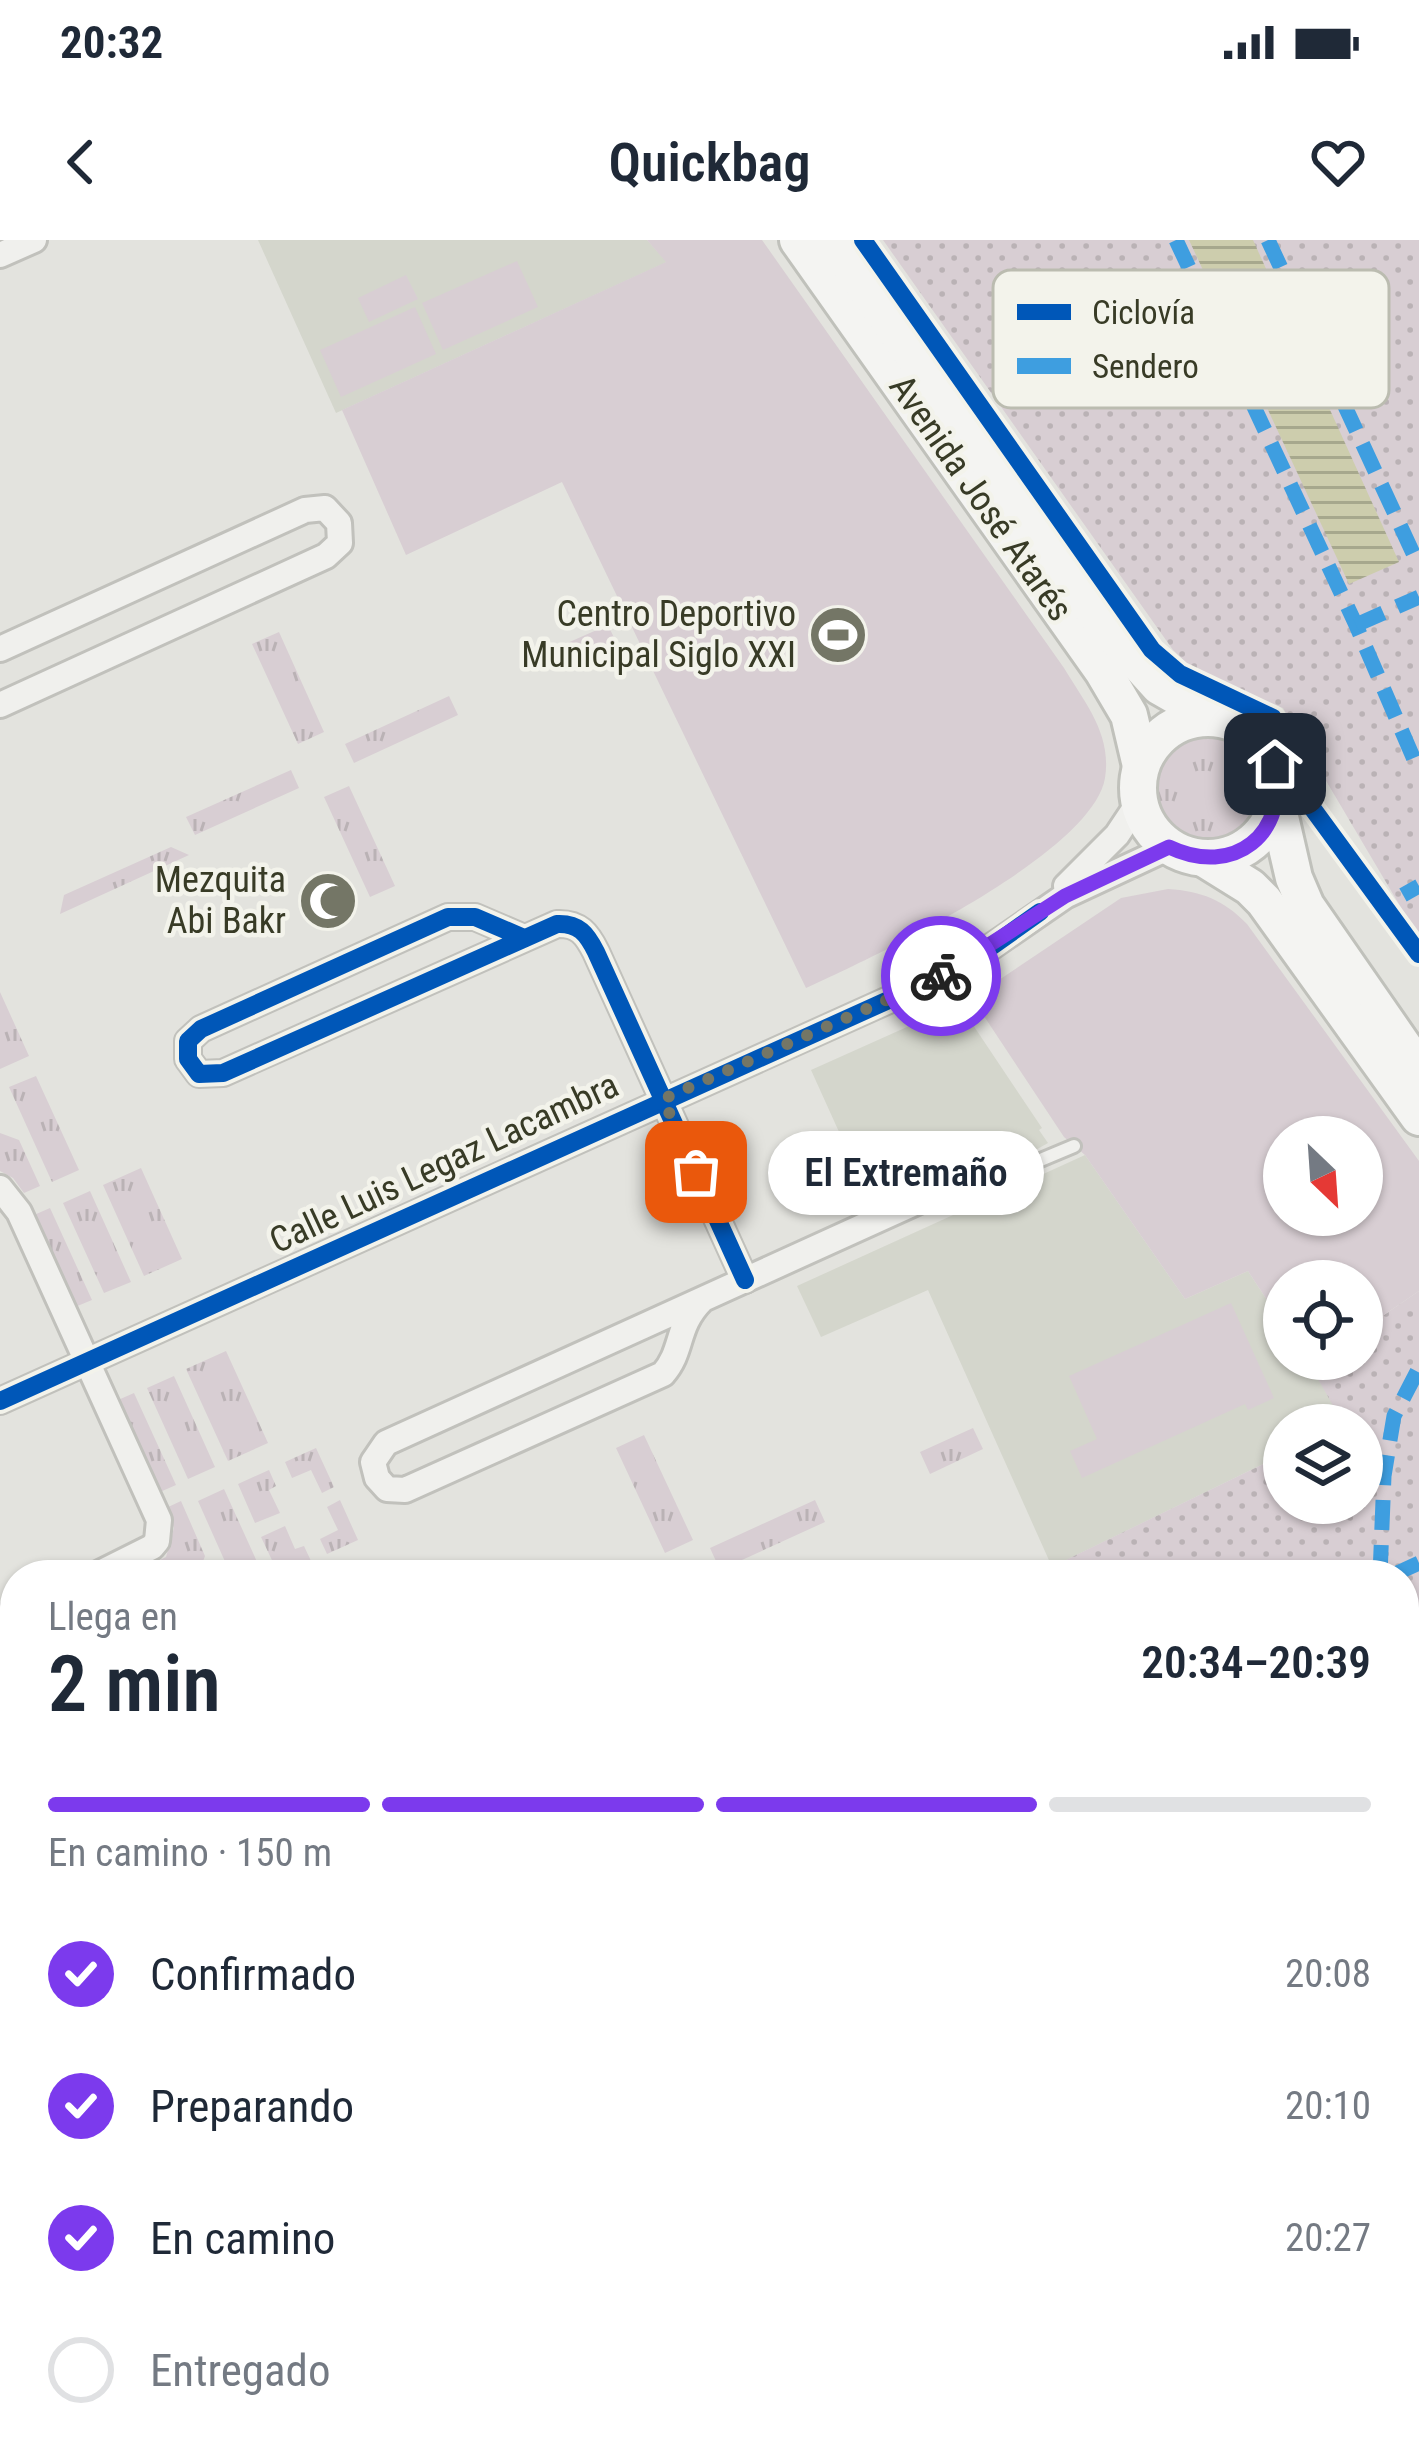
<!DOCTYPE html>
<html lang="es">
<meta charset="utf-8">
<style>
body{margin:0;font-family:"Roboto Condensed",sans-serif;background:#f6f6f7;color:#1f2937;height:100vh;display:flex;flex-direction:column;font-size:45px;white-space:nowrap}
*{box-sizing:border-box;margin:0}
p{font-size:39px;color:#747a83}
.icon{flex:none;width:66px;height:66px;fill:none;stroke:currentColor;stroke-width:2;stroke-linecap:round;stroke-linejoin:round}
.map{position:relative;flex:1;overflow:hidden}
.side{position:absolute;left:0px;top:1320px;width:1419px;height:900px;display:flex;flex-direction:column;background:#fff;border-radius:48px 48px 0 0;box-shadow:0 3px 9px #0004}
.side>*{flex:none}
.needle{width:78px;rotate:155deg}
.fabs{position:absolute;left:1263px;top:876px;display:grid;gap:24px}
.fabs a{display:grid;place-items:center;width:120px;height:120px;border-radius:50%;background:#fff;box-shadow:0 3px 9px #0004;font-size:60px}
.pin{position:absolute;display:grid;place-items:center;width:102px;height:102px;color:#fff;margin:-51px;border-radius:24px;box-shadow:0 6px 18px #0006}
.courier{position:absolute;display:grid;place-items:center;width:120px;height:120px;margin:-60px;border:9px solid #7c3aed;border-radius:50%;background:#fff;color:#222;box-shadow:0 3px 15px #0007}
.bubble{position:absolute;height:84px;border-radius:42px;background:#fff;box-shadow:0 3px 9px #0004;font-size:39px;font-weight:600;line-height:84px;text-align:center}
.head em{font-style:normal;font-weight:600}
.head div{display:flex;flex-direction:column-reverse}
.head{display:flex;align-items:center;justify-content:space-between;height:204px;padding:0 48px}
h1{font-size:78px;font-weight:600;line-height:90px}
.bar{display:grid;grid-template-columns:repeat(4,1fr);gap:18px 12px;align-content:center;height:144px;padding:0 48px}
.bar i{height:15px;border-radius:9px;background:#e0e1e3}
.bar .selected{background:#7c3aed}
.bar p{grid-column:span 4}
ol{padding:0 48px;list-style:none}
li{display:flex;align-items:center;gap:36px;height:132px}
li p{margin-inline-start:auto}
li .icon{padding:12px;border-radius:50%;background:#7c3aed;color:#fff;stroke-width:4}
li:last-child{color:#747a83}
li i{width:66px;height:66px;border:6px solid #e0e1e3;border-radius:50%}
.status{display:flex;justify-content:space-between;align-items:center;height:84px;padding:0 60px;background:#fff;direction:ltr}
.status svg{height:33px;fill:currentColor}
header{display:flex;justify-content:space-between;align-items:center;height:156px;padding:0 48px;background:#fff;font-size:54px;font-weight:600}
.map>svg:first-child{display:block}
.built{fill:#d4d6cc}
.grass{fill:url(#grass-tufts)}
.park{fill:url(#park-dots)}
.garden{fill:#d8ced3;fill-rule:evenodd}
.water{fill:url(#water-rules)}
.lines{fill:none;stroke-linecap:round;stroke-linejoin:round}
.lane-casing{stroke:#c1c1bc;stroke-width:18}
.street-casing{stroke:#c1c1bc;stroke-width:30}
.primary-casing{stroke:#c0c1bb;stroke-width:42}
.highway-casing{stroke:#b6b8b0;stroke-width:48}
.lane{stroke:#f0f0ed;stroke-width:12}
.street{stroke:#f0f0ed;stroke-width:24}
.primary{stroke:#f4f4f2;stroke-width:36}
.highway{stroke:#f4f4f2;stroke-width:42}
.quiet{stroke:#3e9ee0;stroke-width:15;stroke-dasharray:30 15;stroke-linecap:butt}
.cycleway-casing{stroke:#f3f3eb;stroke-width:26}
.cycleway{stroke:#0057b8;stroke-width:18}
.done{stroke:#747666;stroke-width:12;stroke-dasharray:0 21.6}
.route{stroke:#7c3aed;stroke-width:15}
.labels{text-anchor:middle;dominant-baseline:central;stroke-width:9;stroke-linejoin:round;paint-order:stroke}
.street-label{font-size:36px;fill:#383b26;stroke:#f3f3eb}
.poi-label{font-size:36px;fill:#383b26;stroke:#f3f3eb;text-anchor:end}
.key{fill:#f3f3eb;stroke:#bbbcb0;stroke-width:3}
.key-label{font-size:33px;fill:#383b26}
</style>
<div class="status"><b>20:32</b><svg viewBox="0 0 49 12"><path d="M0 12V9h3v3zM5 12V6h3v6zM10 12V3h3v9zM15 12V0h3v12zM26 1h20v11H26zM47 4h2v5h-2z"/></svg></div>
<header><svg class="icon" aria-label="back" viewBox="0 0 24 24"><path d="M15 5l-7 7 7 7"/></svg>Quickbag<svg class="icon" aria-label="heart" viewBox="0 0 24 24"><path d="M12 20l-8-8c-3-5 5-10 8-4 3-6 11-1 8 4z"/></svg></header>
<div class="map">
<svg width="1419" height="2220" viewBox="0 0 1419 2220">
<defs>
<pattern id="grass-tufts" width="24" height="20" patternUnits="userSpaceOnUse" patternTransform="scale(3)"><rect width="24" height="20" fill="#d8ced3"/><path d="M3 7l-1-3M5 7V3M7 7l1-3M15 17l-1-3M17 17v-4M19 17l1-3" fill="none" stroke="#bab2b5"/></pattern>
<pattern id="park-dots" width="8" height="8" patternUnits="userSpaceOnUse" patternTransform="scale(3)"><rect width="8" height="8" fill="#d8ced3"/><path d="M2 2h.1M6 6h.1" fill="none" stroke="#bab2b5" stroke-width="1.8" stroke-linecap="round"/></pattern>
<pattern id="water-rules" width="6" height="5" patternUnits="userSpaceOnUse" patternTransform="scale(3)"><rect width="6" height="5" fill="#cdcdad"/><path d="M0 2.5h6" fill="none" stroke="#a7a88d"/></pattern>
</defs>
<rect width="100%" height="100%" fill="#e3e3de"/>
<g class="built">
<path d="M258,0H647L667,22L336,173Z"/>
<path d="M956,765L961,774L965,773L1042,888L1039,890L1048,903L1007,926L926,954L917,933L868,956L811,830Z"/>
<path d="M1085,915L1185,1059L1248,1031L1284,1086V1119H1306L1347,1184L1284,1185V1214L1052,1327L928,1050L821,1097L797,1046Z"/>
</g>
<g class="grass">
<path d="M608,385L617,404L565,428L556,408Z"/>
<path d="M279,392L324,492L298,504L252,404Z"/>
<path d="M449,456L458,475L354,523L345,504Z"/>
<circle cx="1208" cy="548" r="53"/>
<path d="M291,530L299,548L195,595L186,577Z"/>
<path d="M349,546L395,646L370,657L324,557Z"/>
<path d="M171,607L189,615L60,674L64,655Z"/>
<path d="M0,752L29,816L0,829Z"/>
<path d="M36,836L79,930L52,942L9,847Z"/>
<path d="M0,893L19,900L40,946L24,953L13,938L0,931Z"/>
<path d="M141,928L182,1019L144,1036L103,945Z"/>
<path d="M90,951L131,1042L104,1053L63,963Z"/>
<path d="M50,968L92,1060L75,1067L34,975Z"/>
<path d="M226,1111L268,1203L228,1221L186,1129Z"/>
<path d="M174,1136L215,1227L188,1239L147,1148Z"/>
<path d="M134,1153L176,1245L160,1252L118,1160Z"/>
<path d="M973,1188L983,1209L930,1234L920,1212Z"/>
<path d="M644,1195L693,1300L665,1313L616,1208Z"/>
<path d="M316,1208L334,1247L322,1253L311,1230L292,1238L285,1222Z"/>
<path d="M269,1230L276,1246L269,1250L280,1273L255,1283L238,1244Z"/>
<path d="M224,1249L263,1335H231L198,1261Z"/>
<path d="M340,1260L358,1300L327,1314L320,1299L338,1290L327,1267Z"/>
<path d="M815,1260L825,1282L720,1330L710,1308Z"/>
<path d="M181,1261L205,1316L198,1335H130L166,1317L174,1288L166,1268Z"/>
<path d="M285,1286L295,1309L304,1306L311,1321L279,1335L261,1297Z"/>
</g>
<g class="park">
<path d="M883,0H1419V698L1283,468L1203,439L1173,410Z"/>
<path d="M1419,1051V1488L1404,1495V1335H1035L1284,1214V1263H1362V1185H1344L1310,1125L1319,1119H1362V1090Z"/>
<path d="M1419,1622V1743C1398,1708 1394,1656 1419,1622Z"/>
</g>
<g class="garden">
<path d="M647,0H762L1064,428C1085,463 1112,494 1105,538C1092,614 874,717 806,748L562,242L406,315L342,170L666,22Z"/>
<path d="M517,21L538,67L443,110L422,63Z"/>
<path d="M406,35L418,59L369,82L358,58Z"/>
<path d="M415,67L436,114L341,157L320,110Z"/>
<path d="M1168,649C1201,651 1224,660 1247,684L1419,921V1051L1362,1090V1041H1284V1086L1248,1031L1185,1059L1085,915L1064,897L972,758L1121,658ZM1284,897H1362V975H1284Z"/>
<path d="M1231,1063L1274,1158L1248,1170L1245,1164L1082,1238L1070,1211L1097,1199L1069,1136Z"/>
</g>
<path class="water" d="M1189,0H1253L1399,322L1349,344Z"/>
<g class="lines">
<defs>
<path id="lane" d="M921,960L1007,934L1074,906"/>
<g id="street">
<path d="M0,15L34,0"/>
<path d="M0,409L305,270L325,268L339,283L340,303L326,316L0,465"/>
<path d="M1066,646L1117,595L1139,562"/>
<path d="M524,698L475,677H448L201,789L188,801V819L199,834L223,833L557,684C579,683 587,694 596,712L745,1040"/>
<path d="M0,948L19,972L159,1280L157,1301L152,1307L96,1335"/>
<path d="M702,1060C675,1087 684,1110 663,1134L405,1250L387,1249L377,1238L373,1222L386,1203L921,960"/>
<path d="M0,1161L913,749L988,709L1065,656L1170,607"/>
<path d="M0,1379L15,1372"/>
<path d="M0,1437L15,1430"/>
<path d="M0,1852L15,1845"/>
<path d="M0,1908L15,1902"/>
</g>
<g id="primary">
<path d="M798,0L1103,431L1129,475L1141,526"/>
<path d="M832,0L1103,384L1159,446L1215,478"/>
<circle cx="1208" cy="548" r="70"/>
<path d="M1277,564L1294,638L1306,666L1419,829"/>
<path d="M1205,619L1250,647L1264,661L1419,877"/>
</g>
<g id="highway">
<path d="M1404,1546L1419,1536"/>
<path d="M1404,1592L1419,1577"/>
<path d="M1404,1789L1419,1799"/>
<path d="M1404,1863L1419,1858"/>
<path d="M1404,1909L1419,1905"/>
<path d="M1404,1979L1419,1974"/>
<path d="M1326,2205L1362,2220"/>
<path d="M478,2220L510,2205"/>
<path d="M553,2220L588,2205"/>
<path d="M615,2220L648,2205"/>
<path d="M737,2220L772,2205"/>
<path d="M786,2220L822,2205"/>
<path d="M878,2220L914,2205"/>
</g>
</defs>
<use href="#lane" class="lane-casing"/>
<use href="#street" class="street-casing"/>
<use href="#primary" class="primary-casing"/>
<use href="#highway" class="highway-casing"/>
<use href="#lane" class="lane"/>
<use href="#street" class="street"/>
<use href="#primary" class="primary"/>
<use href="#highway" class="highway"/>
<g class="quiet">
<path d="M1176,0L1356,385L1419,531"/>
<path d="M1268,0L1419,326"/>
<path d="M1222,101L1298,65"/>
<path d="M1356,385L1419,357"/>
<path d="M1403,655L1419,646"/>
<path d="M1047,1327L1051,1335"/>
<path d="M1380,1335L1384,1236L1394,1176L1419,1128"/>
<path d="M1393,1335L1419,1323"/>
<path d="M1404,1429L1419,1422"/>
<path d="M445,2205L450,2220"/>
</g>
<defs>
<g id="cycleway">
<path d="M863,0L1152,410L1180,434L1273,478L1293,507L1310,565L1419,714"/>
<path d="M524,698L475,677H448L201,789L188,801V819L199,834L223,833L557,684C579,683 587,694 596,712L745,1040"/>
<path d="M0,1161L913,749L988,709L1040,672"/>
</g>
</defs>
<use href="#cycleway" class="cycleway-casing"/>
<use href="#cycleway" class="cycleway"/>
</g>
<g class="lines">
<path class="done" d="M696,932L663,859L941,736"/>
<path class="route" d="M941,736L1065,656L1169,607C1234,638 1289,594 1275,524"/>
</g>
<defs>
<symbol id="stadium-disc" viewBox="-11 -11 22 22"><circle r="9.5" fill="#747666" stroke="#f3f3eb"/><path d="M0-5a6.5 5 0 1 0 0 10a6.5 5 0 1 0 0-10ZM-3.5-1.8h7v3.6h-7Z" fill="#fff"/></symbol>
<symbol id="mosque-disc" viewBox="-11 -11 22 22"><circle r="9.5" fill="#747666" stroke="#f3f3eb"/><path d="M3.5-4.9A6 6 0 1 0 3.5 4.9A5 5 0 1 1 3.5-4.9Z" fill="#fff"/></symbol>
</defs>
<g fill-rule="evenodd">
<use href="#stadium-disc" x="805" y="362" width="66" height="66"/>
<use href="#mosque-disc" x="295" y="628" width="66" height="66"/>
</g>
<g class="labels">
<g class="street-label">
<text transform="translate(981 258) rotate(55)">Avenida José Atarés</text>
<text transform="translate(444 923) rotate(-25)">Calle Luis Legaz Lacambra</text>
</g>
<g class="poi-label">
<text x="796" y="374">Centro Deportivo<tspan x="796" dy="41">Municipal Siglo XXI</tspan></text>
<text x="286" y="640">Mezquita<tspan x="286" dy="41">Abi Bakr</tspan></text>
</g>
</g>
<rect x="993" y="30" width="396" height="138" rx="18" class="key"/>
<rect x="1017" y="64" width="54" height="16" fill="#0057b8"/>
<rect x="1017" y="118" width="54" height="16" fill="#3e9ee0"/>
<g class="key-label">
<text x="1092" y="84">Ciclovía</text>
<text x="1092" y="138">Sendero</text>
</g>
</svg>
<div class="fabs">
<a><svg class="needle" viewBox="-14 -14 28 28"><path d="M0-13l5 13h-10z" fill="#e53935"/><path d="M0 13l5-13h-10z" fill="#747a83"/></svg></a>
<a><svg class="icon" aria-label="locate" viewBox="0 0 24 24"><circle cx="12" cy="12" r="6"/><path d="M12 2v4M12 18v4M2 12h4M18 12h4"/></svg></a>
<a><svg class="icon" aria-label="layers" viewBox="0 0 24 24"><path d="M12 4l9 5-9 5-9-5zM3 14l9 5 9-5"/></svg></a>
</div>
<div class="pin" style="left:696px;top:932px;background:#ea580c"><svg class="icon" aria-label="bag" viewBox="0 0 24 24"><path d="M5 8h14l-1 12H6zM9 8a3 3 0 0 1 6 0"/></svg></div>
<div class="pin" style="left:1275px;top:524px;background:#1f2937"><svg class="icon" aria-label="home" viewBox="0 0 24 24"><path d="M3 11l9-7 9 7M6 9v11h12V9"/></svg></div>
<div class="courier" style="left:941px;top:736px"><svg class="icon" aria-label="bike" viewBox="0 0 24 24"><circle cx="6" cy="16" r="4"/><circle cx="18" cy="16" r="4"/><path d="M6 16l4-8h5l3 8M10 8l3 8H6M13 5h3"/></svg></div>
<div class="bubble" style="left:768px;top:891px;width:276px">El Extremaño</div>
<section class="side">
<div class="head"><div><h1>2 min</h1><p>Llega en</p></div><em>20:34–20:39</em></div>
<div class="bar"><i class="selected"></i><i class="selected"></i><i class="selected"></i><i></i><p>En camino · 150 m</p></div>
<ol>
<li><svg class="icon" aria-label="check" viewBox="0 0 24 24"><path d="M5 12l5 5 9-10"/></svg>Confirmado<p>20:08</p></li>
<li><svg class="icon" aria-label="check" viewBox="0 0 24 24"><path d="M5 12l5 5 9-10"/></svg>Preparando<p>20:10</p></li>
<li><svg class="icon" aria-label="check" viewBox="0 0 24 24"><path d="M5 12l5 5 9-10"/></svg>En camino<p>20:27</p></li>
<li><i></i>Entregado</li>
</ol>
</section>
</div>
